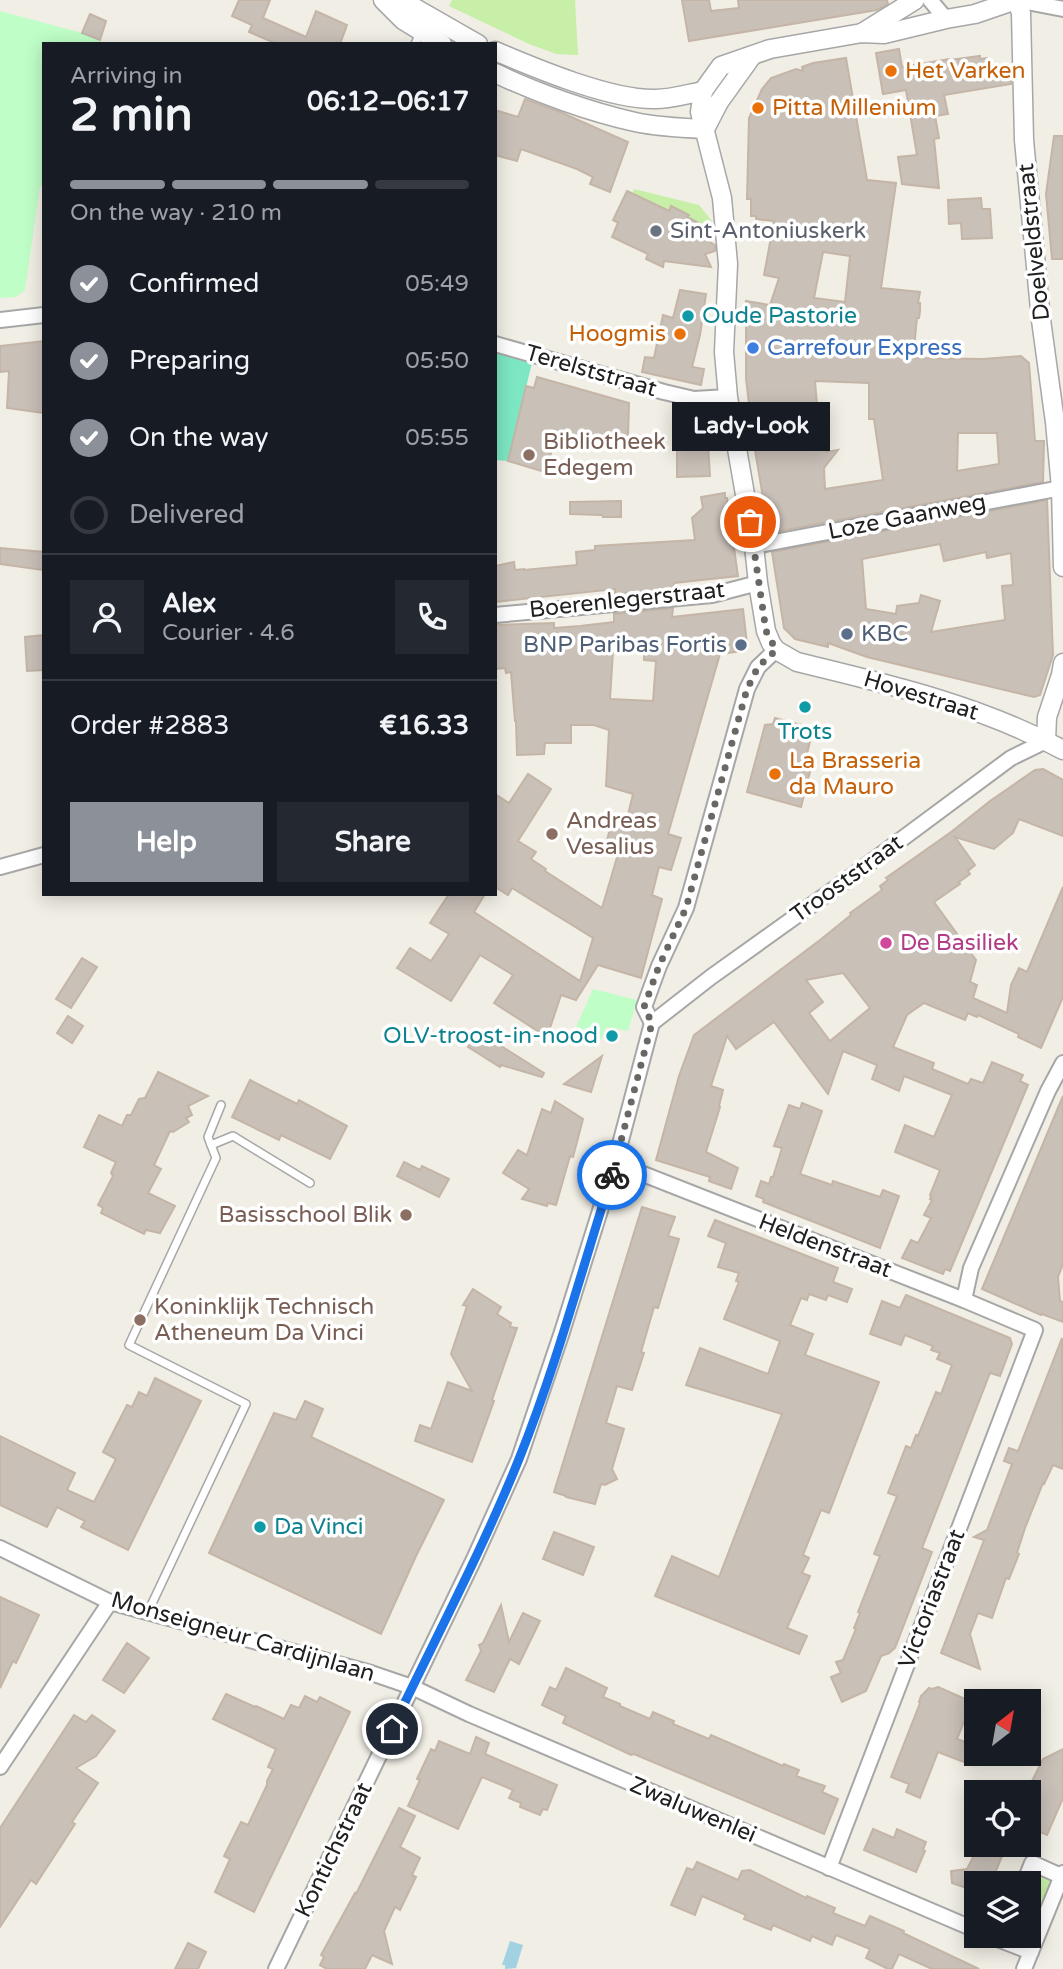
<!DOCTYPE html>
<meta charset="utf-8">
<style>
body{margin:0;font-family:"Varela Round",sans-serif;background:#242831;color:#f1f3f6;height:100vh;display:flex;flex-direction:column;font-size:26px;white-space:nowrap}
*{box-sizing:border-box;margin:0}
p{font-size:23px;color:#9ea1a6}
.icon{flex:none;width:38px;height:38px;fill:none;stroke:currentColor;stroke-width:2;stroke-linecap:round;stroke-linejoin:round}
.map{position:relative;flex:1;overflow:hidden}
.drawer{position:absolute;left:42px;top:42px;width:455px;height:854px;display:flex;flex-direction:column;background:#171b24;border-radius:0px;box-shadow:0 4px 18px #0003}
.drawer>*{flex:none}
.needle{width:46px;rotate:31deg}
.fabs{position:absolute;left:964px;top:1689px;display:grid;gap:14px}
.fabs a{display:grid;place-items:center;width:77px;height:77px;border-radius:0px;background:#171b24;box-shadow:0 4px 18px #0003;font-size:35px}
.pin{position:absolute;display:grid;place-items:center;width:60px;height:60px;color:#fff;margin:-30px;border:4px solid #fff;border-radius:50%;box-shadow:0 2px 7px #0007}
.courier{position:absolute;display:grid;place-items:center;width:70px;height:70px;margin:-35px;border:5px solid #1a73e8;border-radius:50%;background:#fff;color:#222;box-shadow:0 2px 9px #0007}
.bubble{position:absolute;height:49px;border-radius:0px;background:#171b24;box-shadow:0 4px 18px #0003;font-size:23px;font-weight:700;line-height:49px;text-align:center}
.overview em{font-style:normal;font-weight:700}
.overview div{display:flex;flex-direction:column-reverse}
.overview{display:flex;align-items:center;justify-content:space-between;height:119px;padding:0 28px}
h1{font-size:46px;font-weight:700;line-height:52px}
.bar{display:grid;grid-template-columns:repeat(4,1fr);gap:10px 7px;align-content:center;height:84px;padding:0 28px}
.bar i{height:9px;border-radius:5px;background:#363941}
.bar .on{background:#8c9099}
.bar p{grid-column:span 4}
.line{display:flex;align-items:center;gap:18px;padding:0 28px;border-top:2px solid #363941}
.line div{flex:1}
.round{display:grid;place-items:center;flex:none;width:74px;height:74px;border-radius:0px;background:#242831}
ol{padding:0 28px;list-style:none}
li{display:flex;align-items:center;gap:21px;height:77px}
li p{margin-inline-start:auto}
li .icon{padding:7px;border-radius:50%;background:#8c9099;color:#fff;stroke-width:4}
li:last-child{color:#9ea1a6}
li i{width:38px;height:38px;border:4px solid #363941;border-radius:50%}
.action{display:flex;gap:14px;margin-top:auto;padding:14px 28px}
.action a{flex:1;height:80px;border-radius:0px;background:#8c9099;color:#fff;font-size:28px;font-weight:700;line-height:80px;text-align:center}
.action a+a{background:#242831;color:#f1f3f6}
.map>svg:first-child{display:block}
.grass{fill:#c7efa7}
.park{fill:#bffec7}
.pitch{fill:#7de7c3}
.water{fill:#a2d1e2}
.building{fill:#c9c0b8;stroke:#c4b5a6;stroke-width:2;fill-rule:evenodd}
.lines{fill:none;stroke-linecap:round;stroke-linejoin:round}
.service-casing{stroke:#a7a7a7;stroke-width:10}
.minor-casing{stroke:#a7a7a7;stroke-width:18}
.tertiary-casing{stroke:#a7a7a7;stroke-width:21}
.service{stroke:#fff;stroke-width:7}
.minor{stroke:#fff;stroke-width:14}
.tertiary{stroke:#fff;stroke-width:18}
.done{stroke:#696865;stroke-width:7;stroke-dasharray:0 12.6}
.route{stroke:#1a73e8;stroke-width:9}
.food-dot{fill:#e8710a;stroke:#fff;stroke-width:2.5}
.worship-dot{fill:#6b7280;stroke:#fff;stroke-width:2.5}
.culture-dot{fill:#0f9aa8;stroke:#fff;stroke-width:2.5}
.shop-dot{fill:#3f7fe0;stroke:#fff;stroke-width:2.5}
.education-dot{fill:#8d6e63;stroke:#fff;stroke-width:2.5}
.service-dot{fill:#5c6f8a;stroke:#fff;stroke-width:2.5}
.hotel-dot{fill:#d1479c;stroke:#fff;stroke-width:2.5}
.labels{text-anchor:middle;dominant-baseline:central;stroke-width:7;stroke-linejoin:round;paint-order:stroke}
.food-label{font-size:23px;fill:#c56008;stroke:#fff;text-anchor:start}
.worship-label{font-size:23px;fill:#5b616d;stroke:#fff;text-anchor:start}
.street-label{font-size:23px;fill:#202020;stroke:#fff}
.culture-label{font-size:23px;fill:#0d838f;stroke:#fff;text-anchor:start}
.shop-label{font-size:23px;fill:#366cbe;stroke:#fff;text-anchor:start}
.education-label{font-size:23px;fill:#785e54;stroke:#fff;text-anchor:start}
.service-label{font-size:23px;fill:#4e5e75;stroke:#fff;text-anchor:start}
.hotel-label{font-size:23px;fill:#b23c85;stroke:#fff;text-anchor:start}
</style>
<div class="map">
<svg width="1063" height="1969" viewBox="0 0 1063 1969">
<rect width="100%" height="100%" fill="#f1eee5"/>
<g class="grass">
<path d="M452,0H575L578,55L556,54L529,44L449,6Z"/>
<path d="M634,189L699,205L712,221L709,226L703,229L699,228L701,224L687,217L688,214L671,206L669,211L632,194Z"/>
<path d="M1047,1876L1050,1881V1886L1029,1935L1027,1938H1019L1017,1936H1029C1029,1914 1027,1895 1040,1877Z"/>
</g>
<g class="park">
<path d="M0,11L82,33L100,40L99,43L102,44H44V186H40L25,290L16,297L0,298Z"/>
<path d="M593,989L637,1000L628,1031L606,1027L601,1040L576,1027Z"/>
</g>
<path class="pitch" d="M495,353L532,363L508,461L495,460Z"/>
<path class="water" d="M510,1941L523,1945L516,1968L505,1969V1965H502Z"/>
<g class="building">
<path d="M239,0H270L263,18L306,37L316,11L347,25L340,44H277L249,32L252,25L232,16Z"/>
<path d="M682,0H709L711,11L739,8L738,0H887L888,4L877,10L689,41Z"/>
<path d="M90,14L106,21L100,40L82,33Z"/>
<path d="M899,49L902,67L949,59L950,60L980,56V59L987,58L990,73L1011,70V84L944,95L948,114L935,116L939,138L934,139L939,188L902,184L898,157L917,155L906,90L883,94L876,53Z"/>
<path d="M846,58L867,180L896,183L881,288L920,292L918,303H920V311L919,318H917L913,358L983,359L1021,356L1029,363L1035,441H1044L1043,482L769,533L754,444L746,379V301L770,305L779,278L764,275L774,221L756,219V216H751V199H747L749,118L762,89L771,78L796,69L803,71L802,67L813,63ZM823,252L850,256L845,302L814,298ZM815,381L869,383V419H874L883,480L825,489L824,468L838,450L826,452L822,416L818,417ZM958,433H997L999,464L957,471Z"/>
<path d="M525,99L560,112L628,142L610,192L590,184L593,177L577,169L521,149L517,161L495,155V110L518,117Z"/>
<path d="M1054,136H1063V259H1052L1046,194Z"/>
<path d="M627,191L669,211L671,206L689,215L687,217L701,224L696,234L715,245V251L705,254L711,267L664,261L663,267L646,259L648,254L612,237L618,223L613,220Z"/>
<path d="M981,198L982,209H990L992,238L962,239L961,223L949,224L948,200Z"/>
<path d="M680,290L706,294L700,335L692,367L704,369L701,385L642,372L645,357L654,358L663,315L673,318Z"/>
<path d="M44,341V413L7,408L9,371L0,372V346Z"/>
<path d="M537,377L629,403L628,437L554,444L545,472L508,461L526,386L534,388Z"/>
<path d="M707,430L710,476L677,477V433Z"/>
<path d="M725,493V498H727L738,576L674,583V589L615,594V589L495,602V566L514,562L515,570L524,569V570L577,565L576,552L595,550V546L695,540L692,518L703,508L701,497Z"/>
<path d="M1047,500L1053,655L1040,695L1034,697L867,657L828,643V647L795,639L784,628L772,552ZM940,544L944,561L986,552L987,558L1011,553L1013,585L1002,586L1005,620L931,632L940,601L921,595L919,603L897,606L896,614L866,609L862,559Z"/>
<path d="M621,501V517H603L602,515L570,514V502Z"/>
<path d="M0,548L44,552V570L0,564Z"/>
<path d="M673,608L672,617L743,609L747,644L742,651L720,654L668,834L681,838L671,870L659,867L652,895L662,899L641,978L598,965L576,1000L561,995L547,1037L494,1003L513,975L480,955L451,1001L397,968L410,948L431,961L449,934L430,923L449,894H485L474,912L580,981L593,938L512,888L508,895L495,887V794L509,803L528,774L551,789L518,841L536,852L531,859L546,869L545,871L602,908L618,854L604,850L613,819L626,823L633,794L606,786L609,730L594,725H571V743H545L544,754L517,755L516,721H515L511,672L506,673L505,668L495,669V625L554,623V628L580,626L614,622V614ZM613,651H644V660L656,661L653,701L610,699Z"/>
<path d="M44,635V670L27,671L25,637Z"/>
<path d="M775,718L813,728L807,754L814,756L801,807L747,792L765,725L773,724Z"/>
<path d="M1043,769L1063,780V836L1019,819L1013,833L994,849L955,837L975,865L968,871L970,874L959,882L960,884L934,902L976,960L970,982L977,985L973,998L1007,1013L1011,985L1019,968L1027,972L1063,887V997L1041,1048L1018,1037L1019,1034L978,1015L977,1017L968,1013L965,1020L924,1003L907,1015L893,1047L934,1063L932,1069L968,1084L971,1079L983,1083L992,1062L1023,1075L1020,1081L1028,1085L950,1271L945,1269L943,1274L902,1258L911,1240L918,1243L931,1218L924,1215L932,1200L930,1199L931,1196L930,1195L940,1170L895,1152L905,1125L934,1137L952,1095L904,1076L899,1091L872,1079L877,1065L843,1051L828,1094L774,1022L736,1049L727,1036L711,1086L723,1090L719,1106L720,1107L706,1152L738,1168L731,1189L709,1181L710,1177L656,1160L679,1076L694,1035L820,940L851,915L850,913L882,890L880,886L888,880L886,878L951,832L990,801L1035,770ZM843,973L870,1008L830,1041L809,1013L823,1002L806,980Z"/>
<path d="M82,958L97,967L71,1008L56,999Z"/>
<path d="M68,1016L83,1026L72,1043L57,1033Z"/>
<path d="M477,1031L544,1073L542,1077L501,1065L500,1067L468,1047Z"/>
<path d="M602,1056L591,1092L564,1084Z"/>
<path d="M158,1072L208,1096L188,1106L192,1115L186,1118L189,1122L173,1132L170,1131L154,1165L161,1169L148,1193L175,1206L160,1233L146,1230L144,1234L101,1213L103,1208L98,1205L113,1176L111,1173L116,1162L84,1147L99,1115L122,1126L127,1115H131L139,1099L145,1098Z"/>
<path d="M250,1080L297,1104L299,1100L347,1126L330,1159L281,1135L279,1140L232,1117Z"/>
<path d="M1063,1096V1264L1058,1277L1060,1301L1063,1302V1322L1042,1314L1041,1315L982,1289Z"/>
<path d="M555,1101L583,1119L573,1157L570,1156L556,1205L548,1203L547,1206L522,1199L529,1189L503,1173L518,1150L527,1155L542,1109L551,1113Z"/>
<path d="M802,1103L822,1111L800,1174L832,1185L833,1181L880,1197L883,1190L899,1196L880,1248L763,1202L764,1199L756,1196L761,1181L769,1184L771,1177H773L782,1148L774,1146L789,1105L800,1109Z"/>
<path d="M404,1162L420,1170L422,1166L449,1179L439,1197L397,1176Z"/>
<path d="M642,1207L675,1217L668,1236L679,1239L658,1308L654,1307L641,1352L644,1353L632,1390L617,1386L606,1423L624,1429L612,1469L617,1479L605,1485L601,1484L595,1504L566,1497V1496L554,1492Z"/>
<path d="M715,1220L838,1268L833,1282L852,1289L847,1302L828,1295L826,1300L809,1294L807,1300L801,1298L790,1325L813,1334L805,1355L879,1382L829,1513L821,1510L803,1555L809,1558L802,1573L810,1576L787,1628L807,1636L799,1654L655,1596L672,1556L719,1577L782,1414L686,1385L700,1348L768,1374L780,1341L724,1319L739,1282L736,1281L739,1273L718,1267L726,1243L708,1236Z"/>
<path d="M473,1289L501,1307L497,1314L511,1323L510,1327L517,1328L492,1400L494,1401L472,1462L415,1441L420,1425L431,1429L448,1382L472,1391L451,1354L467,1306L463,1305Z"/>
<path d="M906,1295L1010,1338L1012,1344L1000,1376L990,1373L922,1548L932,1552L895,1648L889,1653L881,1656L866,1691L842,1702L831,1677L841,1673L836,1662L843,1660L856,1629L854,1628L860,1613L858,1612L880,1556L874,1554L897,1496L888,1493L906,1446L911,1448L916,1435L918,1436L936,1392L941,1394L952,1365L937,1359L940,1353L931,1350L933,1346L905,1335L901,1345L870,1334L882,1301L900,1308Z"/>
<path d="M1062,1338L1063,1469L1053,1465L1044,1484L1043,1483L1025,1528L1017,1553L1019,1554L1009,1579L1006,1578L992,1618L978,1613L970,1634L980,1669L941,1653L984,1540L974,1537L987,1530L1012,1464L1004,1461L1009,1448L1018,1451Z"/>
<path d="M155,1378L201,1401L128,1550L81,1527L85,1521L57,1507L47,1527L0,1505V1436L75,1473L67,1490L94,1502L116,1459L103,1452L127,1405L132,1407L139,1392L147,1396Z"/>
<path d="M305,1401L323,1409L311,1437L444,1500L416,1556L381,1634L209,1553L274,1413L296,1420Z"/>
<path d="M554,1532L594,1547L583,1575L543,1559Z"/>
<path d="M0,1597L39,1615L16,1663L13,1661L0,1688Z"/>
<path d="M501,1605L509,1642L523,1613L540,1621L519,1664L510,1659L494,1692L466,1680L481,1651L479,1645L483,1643Z"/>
<path d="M127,1643L149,1658L124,1693L103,1680Z"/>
<path d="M566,1668L607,1688L603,1697L620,1704V1706L650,1719L653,1712L674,1721L673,1724L709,1739L711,1735L783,1766L784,1764L799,1770L796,1776L825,1786L822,1792L838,1799L824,1834L634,1754L631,1755L563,1723L566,1716L542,1705L550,1687L556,1690Z"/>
<path d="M938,1687L972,1702L957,1739L976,1746L969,1764L938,1752L920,1798L906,1792L909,1784L891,1777L920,1703L919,1702L921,1696L929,1688L932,1689Z"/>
<path d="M226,1694L255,1707L256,1706L284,1719L291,1705L299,1708L305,1696L317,1702L320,1697L350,1712L254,1912L215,1892L230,1859L224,1856L241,1822L248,1825L267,1785V1781L273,1769L268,1767L276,1749L213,1719Z"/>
<path d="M74,1715L86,1722L92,1715L115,1731L96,1756L76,1768L98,1783L72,1822L75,1824L36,1884L31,1880L0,1927V1828Z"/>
<path d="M476,1737L489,1743L485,1754L557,1785L547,1810L543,1809L540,1815L520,1807L521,1803L509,1798L513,1790L482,1777L458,1829L408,1806L420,1780L417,1779L431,1749L435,1751L439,1741L470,1754Z"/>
<path d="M1063,1749V1798L1047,1835L1029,1827V1787L1043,1759Z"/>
<path d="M399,1808L415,1816L400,1847L420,1858L412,1875L416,1877L400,1910L395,1907L384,1931L392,1964L372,1955L365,1969H327L320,1965L324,1957L321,1955L355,1893L356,1894Z"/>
<path d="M873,1829L894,1838L897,1829L926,1842L923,1850L925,1851L916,1872L864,1850Z"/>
<path d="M980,1844H1007L991,1883H976L966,1888L952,1883L951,1871L967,1869Z"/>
<path d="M697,1862L738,1880L742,1871L750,1870L806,1898L807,1896L835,1908L833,1913L865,1926L870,1916L904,1931L903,1933L979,1969H932L899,1954L892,1969H888L866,1958L870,1949L836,1935L832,1945L812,1936L810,1941L773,1925L771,1930L744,1919L746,1915L702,1896L695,1915L671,1905L687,1868L693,1870Z"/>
<path d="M188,1943L206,1952L198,1969H175Z"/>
</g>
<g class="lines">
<defs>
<g id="service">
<path d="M415,44L421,31"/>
<path d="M211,1145L233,1136L310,1183"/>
<path d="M148,1612L246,1404L129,1345L216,1158L208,1137L221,1105"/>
</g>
<g id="minor">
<path d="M930,0L946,19"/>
<path d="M1017,0L1063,9"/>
<path d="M0,320L44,315"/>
<path d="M495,344L664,392L694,399L728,397"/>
<path d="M754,546L1061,488"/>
<path d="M495,615L712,595L758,583"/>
<path d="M0,867L44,855"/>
<path d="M652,1023L711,977L848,879L1011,758L1046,741"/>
<path d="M652,1023L644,1007L659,966L686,908L747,689L758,667L776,650"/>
<path d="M615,1163L964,1300L1035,1330L829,1868"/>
<path d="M964,1300L971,1268L1048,1091L1063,1063"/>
<path d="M0,1548L110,1602L371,1673L412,1687L469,1714L976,1930"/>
<path d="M0,1767L110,1602"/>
<path d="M1024,1883L1032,1863L1063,1877"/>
<path d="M990,1936L1031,1952"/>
<path d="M276,1969L474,1559L519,1459L562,1332L615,1163L652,1023"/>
<path d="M1024,1969L1063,1873"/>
</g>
<g id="tertiary">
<path d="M383,0L403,20L442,44"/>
<path d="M394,0L408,4L478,44"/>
<path d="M1016,0L975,14L946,19L884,34L862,33L770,49L721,66L703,91L700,112L722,198L728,264L724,352L728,397L754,546L758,583L766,631L771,643L776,650L797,662C888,684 980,705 1063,750"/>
<path d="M1017,0L1021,13L1024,140L1041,320L1055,422L1061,488L1063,567"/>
<path d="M862,33L915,0"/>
<path d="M495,51C537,69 611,100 655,99C671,99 687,94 703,91"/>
<path d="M495,73C537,93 590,112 635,122C658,127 682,128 705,129"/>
<path d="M705,129L719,102L752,56"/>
<path d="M1046,741L1047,717L1061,675L1063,663"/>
</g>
</defs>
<use href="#service" class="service-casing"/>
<use href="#minor" class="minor-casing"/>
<use href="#tertiary" class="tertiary-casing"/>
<use href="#service" class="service"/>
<use href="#minor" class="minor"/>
<use href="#tertiary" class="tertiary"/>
</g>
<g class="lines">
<path class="done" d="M612,1175L652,1023L644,1007L659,966L686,908L747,689L758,667L776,650L766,631L750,522"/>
<path class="route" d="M392,1729C435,1639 482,1551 519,1459C556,1367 582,1269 612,1175"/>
</g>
<g class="food-dot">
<circle cx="891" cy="71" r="7"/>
<circle cx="758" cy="108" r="7"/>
<circle cx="680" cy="334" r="7"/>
<circle cx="775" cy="774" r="7"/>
</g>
<circle class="worship-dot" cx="656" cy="231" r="7"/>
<g class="culture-dot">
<circle cx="688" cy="316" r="7"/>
<circle cx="805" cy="707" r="7"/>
<circle cx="612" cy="1036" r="7"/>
<circle cx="260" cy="1527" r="7"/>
</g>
<circle class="shop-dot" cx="753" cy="348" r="7"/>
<g class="education-dot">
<circle cx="529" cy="455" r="7"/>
<circle cx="552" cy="834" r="7"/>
<circle cx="406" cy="1215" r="7"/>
<circle cx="140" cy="1320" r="7"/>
</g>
<g class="service-dot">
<circle cx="847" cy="634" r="7"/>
<circle cx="741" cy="645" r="7"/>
</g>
<circle class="hotel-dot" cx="886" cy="943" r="7"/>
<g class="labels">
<g class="food-label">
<text x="905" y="71">Het Varken</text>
<text x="772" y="108">Pitta Millenium</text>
<text x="666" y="334" text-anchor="end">Hoogmis</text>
<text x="789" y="761">La Brasseria<tspan x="789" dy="26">da Mauro</tspan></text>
</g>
<g class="worship-label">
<text x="670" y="231">Sint-Antoniuskerk</text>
</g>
<g class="street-label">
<text transform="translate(1034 242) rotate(-96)">Doelveldstraat</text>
<text transform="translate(591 371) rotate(16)">Terelststraat</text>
<text transform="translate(907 517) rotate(-11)">Loze Gaanweg</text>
<text transform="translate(627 600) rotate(-6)">Boerenlegerstraat</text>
<text transform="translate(921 696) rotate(17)">Hovestraat</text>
<text transform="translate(847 879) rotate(-36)">Trooststraat</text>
<text transform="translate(825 1246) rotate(21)">Heldenstraat</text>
<text transform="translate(932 1599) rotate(-69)">Victoriastraat</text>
<text transform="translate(243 1637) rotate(16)">Monseigneur Cardijnlaan</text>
<text transform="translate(693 1810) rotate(23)">Zwaluwenlei</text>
<text transform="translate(334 1850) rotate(-64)">Kontichstraat</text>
</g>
<g class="culture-label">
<text x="702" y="316">Oude Pastorie</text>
<text x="805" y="732" text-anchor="middle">Trots</text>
<text x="598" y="1036" text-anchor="end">OLV-troost-in-nood</text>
<text x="274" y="1527">Da Vinci</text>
</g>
<g class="shop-label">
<text x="767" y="348">Carrefour Express</text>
</g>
<g class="education-label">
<text x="543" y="442">Bibliotheek<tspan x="543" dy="26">Edegem</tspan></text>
<text x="566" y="821">Andreas<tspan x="566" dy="26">Vesalius</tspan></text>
<text x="392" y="1215" text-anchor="end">Basisschool Blik</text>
<text x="154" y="1307">Koninklijk Technisch<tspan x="154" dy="26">Atheneum Da Vinci</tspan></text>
</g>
<g class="service-label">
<text x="861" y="634">KBC</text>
<text x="727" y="645" text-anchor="end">BNP Paribas Fortis</text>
</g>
<g class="hotel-label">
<text x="900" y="943">De Basiliek</text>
</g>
</g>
</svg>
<div class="fabs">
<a><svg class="needle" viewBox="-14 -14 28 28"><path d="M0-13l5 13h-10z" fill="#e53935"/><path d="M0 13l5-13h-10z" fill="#9ea1a6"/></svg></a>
<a><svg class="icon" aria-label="locate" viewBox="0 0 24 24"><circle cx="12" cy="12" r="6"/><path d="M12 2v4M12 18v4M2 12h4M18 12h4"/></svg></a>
<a><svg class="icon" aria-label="layers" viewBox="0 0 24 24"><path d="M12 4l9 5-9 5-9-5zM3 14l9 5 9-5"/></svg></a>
</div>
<div class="pin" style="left:750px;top:522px;background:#ea580c"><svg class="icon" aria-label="bag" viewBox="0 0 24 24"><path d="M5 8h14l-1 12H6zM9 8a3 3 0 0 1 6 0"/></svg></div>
<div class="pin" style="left:392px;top:1729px;background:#1f2937"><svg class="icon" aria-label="home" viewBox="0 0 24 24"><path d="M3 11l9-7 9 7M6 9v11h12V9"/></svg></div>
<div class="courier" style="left:612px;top:1175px"><svg class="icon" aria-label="bike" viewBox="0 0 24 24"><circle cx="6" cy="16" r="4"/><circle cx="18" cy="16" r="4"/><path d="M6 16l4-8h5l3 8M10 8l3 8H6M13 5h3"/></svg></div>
<div class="bubble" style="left:672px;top:402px;width:158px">Lady-Look</div>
<section class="drawer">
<div class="overview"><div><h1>2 min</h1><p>Arriving in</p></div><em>06:12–06:17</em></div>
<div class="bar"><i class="on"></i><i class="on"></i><i class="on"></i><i></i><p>On the way · 210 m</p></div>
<ol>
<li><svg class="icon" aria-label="check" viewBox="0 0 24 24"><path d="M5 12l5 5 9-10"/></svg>Confirmed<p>05:49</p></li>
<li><svg class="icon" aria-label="check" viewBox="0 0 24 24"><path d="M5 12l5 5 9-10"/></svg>Preparing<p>05:50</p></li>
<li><svg class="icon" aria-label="check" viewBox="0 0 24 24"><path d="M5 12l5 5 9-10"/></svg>On the way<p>05:55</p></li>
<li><i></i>Delivered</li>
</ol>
<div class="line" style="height:126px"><a class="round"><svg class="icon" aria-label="person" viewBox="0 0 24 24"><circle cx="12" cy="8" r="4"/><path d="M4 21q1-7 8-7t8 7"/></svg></a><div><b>Alex</b><p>Courier · 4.6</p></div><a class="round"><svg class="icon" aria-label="phone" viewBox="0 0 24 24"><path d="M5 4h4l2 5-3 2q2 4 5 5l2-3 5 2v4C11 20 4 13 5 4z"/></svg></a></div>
<div class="line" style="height:91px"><div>Order #2883</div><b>€16.33</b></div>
<div class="action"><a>Help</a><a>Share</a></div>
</section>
</div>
